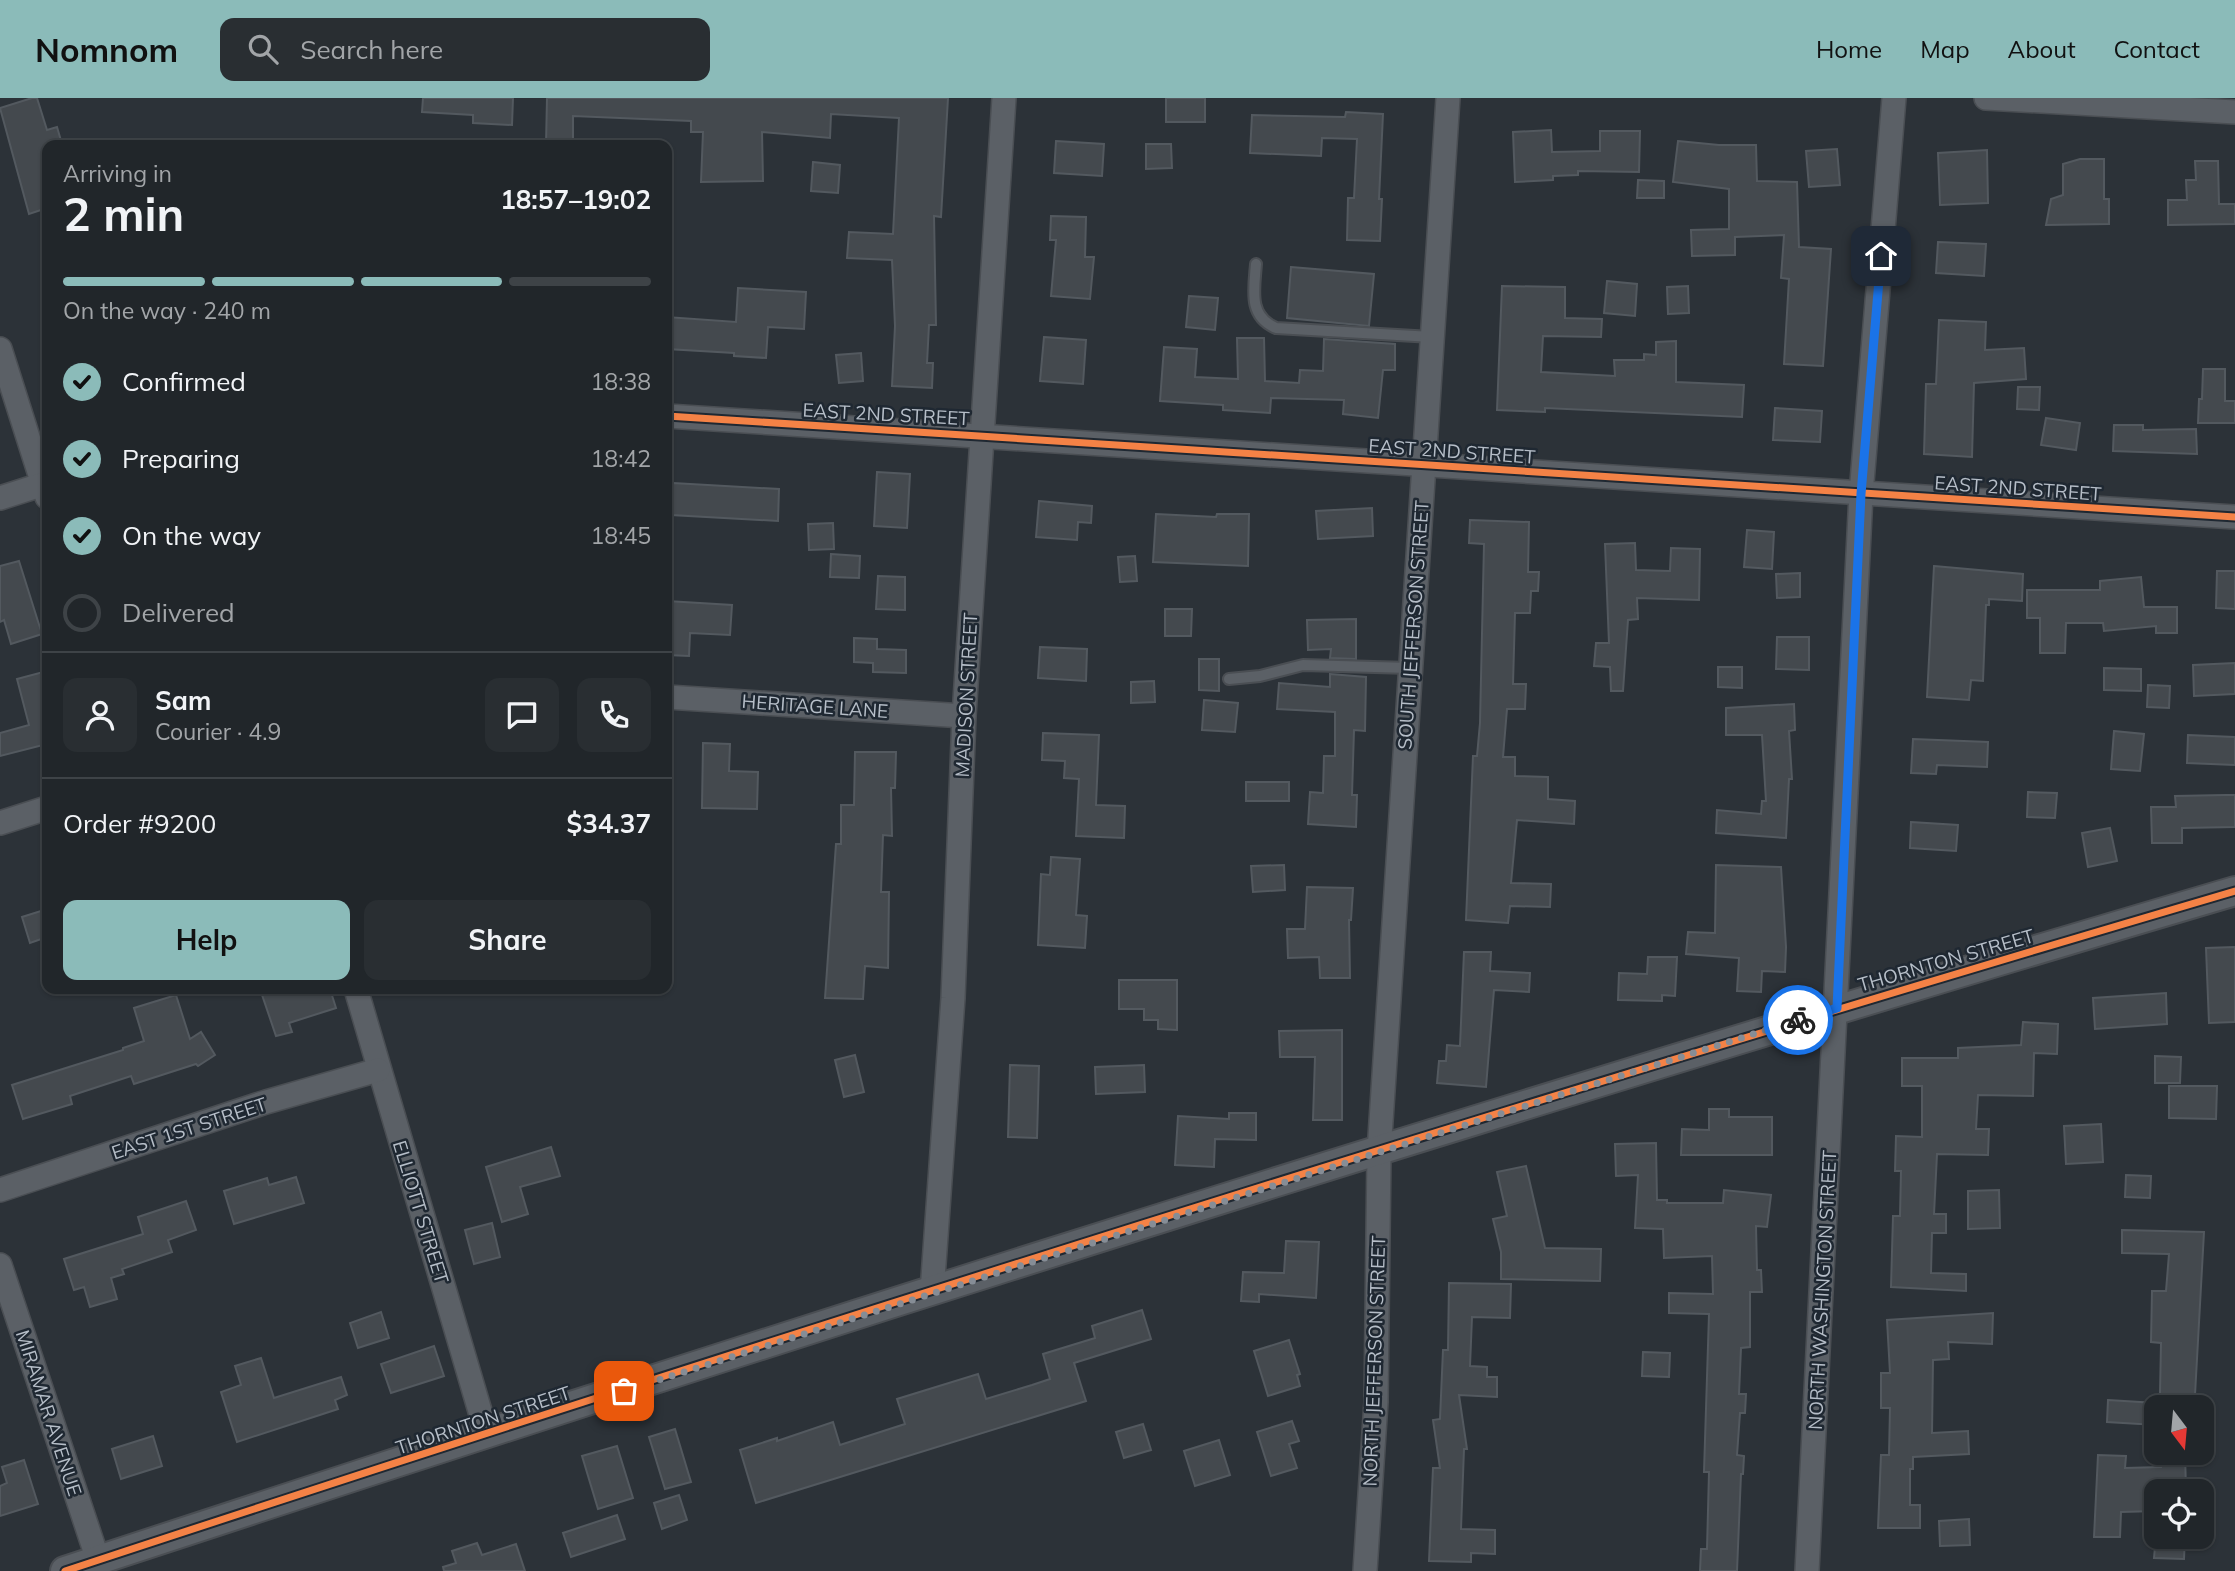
<!DOCTYPE html>
<meta charset="utf-8">
<style>
body{margin:0;font-family:Mulish,sans-serif;background:#292e32;color:#f1f3f6;height:100vh;display:flex;flex-direction:column;font-size:26px;white-space:nowrap}
*{box-sizing:border-box;margin:0}
p{font-size:23px;color:#a2a5a8}
.icon{flex:none;width:38px;height:38px;fill:none;stroke:currentColor;stroke-width:2;stroke-linecap:round;stroke-linejoin:round}
.map{position:relative;flex:1;overflow:hidden}
.sheet{position:absolute;left:42px;top:42px;width:630px;height:854px;display:flex;flex-direction:column;background:#21262a;border-radius:14px;box-shadow:0 2px 5px #0004,0 0 0 2px #3e4347}
.sheet>*{flex:none}
.needle{width:46px;rotate:164deg}
.fabs{position:absolute;left:2144px;top:1297px;display:grid;gap:14px}
.fabs a{display:grid;place-items:center;width:70px;height:70px;border-radius:14px;background:#21262a;box-shadow:0 2px 5px #0004,0 0 0 2px #3e4347;font-size:35px}
.pin{position:absolute;display:grid;place-items:center;width:60px;height:60px;color:#fff;margin:-30px;border-radius:14px;box-shadow:0 4px 10px #0006}
.courier{position:absolute;display:grid;place-items:center;width:70px;height:70px;margin:-35px;border:5px solid #1a73e8;border-radius:50%;background:#fff;color:#222;box-shadow:0 2px 9px #0007}
.overview em{font-style:normal;font-weight:700}
.overview div{display:flex;flex-direction:column-reverse}
.overview{display:flex;align-items:center;justify-content:space-between;height:119px;padding:0 21px}
h1{font-size:46px;font-weight:700;line-height:52px}
.bar{display:grid;grid-template-columns:repeat(4,1fr);gap:10px 7px;align-content:center;height:84px;padding:0 21px}
.bar i{height:9px;border-radius:5px;background:#3e4347}
.bar .active{background:#8bbbb9}
.bar p{grid-column:span 4}
.line{display:flex;align-items:center;gap:18px;padding:0 21px;border-top:2px solid #3e4347}
.line div{flex:1}
.round{display:grid;place-items:center;flex:none;width:74px;height:74px;border-radius:14px;background:#292e32}
ol{padding:0 21px;list-style:none}
li{display:flex;align-items:center;gap:21px;height:77px}
li p{margin-inline-start:auto}
li .icon{padding:7px;border-radius:50%;background:#8bbbb9;color:#111;stroke-width:4}
li:last-child{color:#a2a5a8}
li i{width:38px;height:38px;border:4px solid #3e4347;border-radius:50%}
.button{display:flex;gap:14px;margin-top:auto;padding:14px 21px}
.button a{flex:1;height:80px;border-radius:14px;background:#8bbbb9;color:#111;font-size:28px;font-weight:700;line-height:80px;text-align:center}
.button a+a{background:#292e32;color:#f1f3f6}
header{display:flex;align-items:center;gap:42px;box-sizing:border-box;height:98px;padding:0 35px;background:#8bbbb9;color:#111}
header strong{font-size:33px}
nav{display:flex;gap:38px;margin-inline-start:auto;font-size:24px}
.search{width:490px;height:63px;background:#292e32;display:flex;align-items:center;gap:18px;box-sizing:border-box;padding:0 24px;border-radius:14px;color:#a2a5a8;font-size:26px}
.map>svg:first-child{display:block}
.building{fill:#44494e;stroke:#53595f;stroke-width:2}
.lines{fill:none;stroke-linecap:round;stroke-linejoin:round}
.service-casing{stroke:#4a4e53;stroke-width:14}
.minor-casing{stroke:#4a4e53;stroke-width:26}
.tertiary-casing{stroke:#4a4e53;stroke-width:32}
.service{stroke:#5b6066;stroke-width:10}
.minor{stroke:#5b6066;stroke-width:23}
.tertiary{stroke:#5b6066;stroke-width:28}
.cycleway-casing{stroke:#1f2832;stroke-width:11}
.cycleway{stroke:#f48246;stroke-width:7}
.done{stroke:#868d96;stroke-width:7;stroke-dasharray:0 12.6}
.route{stroke:#1a73e8;stroke-width:9}
.labels{text-anchor:middle;dominant-baseline:central;stroke-width:5;stroke-linejoin:round;paint-order:stroke}
.street-label{font-size:19px;fill:#b6bec8;stroke:#1f2832}
</style>
<header>
<strong>Nomnom</strong>
<div class="search"><svg class="icon" aria-label="search" viewBox="0 0 24 24"><circle cx="10" cy="10" r="6"/><path d="M15 15l6 6"/></svg>Search here</div>
<nav><a>Home</a><a>Map</a><a>About</a><a>Contact</a></nav>
</header>
<div class="map">
<svg width="2235" height="1473" viewBox="0 0 2235 1473">
<rect width="100%" height="100%" fill="#2c3238"/>
<g class="building">
<path d="M32,0H37L47,32L57,29L62,46L47,47V51L42,53L47,69V110L29,116L0,10Z"/>
<path d="M423,0H513L512,27L473,25V17L422,14Z"/>
<path d="M547,0H948L941,119L934,118L936,227H929L927,265H933L932,290L892,288L895,228L892,162L847,160L849,134L893,136L899,20L831,16L830,40L762,34L763,83L701,84L703,34H691V23L573,18V47H546Z"/>
<rect x="1166" y="0" width="39" height="24"/>
<path d="M1346,14L1383,16L1379,101H1382L1380,143L1347,142L1348,100H1354L1357,41L1322,40L1321,58L1250,55L1252,17L1345,19Z"/>
<path d="M1551,32L1552,54L1600,53V33H1640L1639,74L1578,73V77L1553,78V82L1515,84L1513,34Z"/>
<path d="M1056,43L1104,46L1102,78L1054,75Z"/>
<path d="M1678,43L1719,47H1756L1757,83L1797,84L1799,149L1831,151L1823,268L1784,266L1789,181L1781,180L1784,137L1735,139V157L1692,158L1691,132L1729,131V91L1673,84Z"/>
<path d="M1146,46H1171L1172,70L1146,71Z"/>
<path d="M1837,51L1840,87L1809,89L1806,53Z"/>
<path d="M1987,52L1988,105L1940,107L1938,55Z"/>
<path d="M2080,61H2104V101H2109V126L2046,127L2051,101L2063,97V66Z"/>
<path d="M2195,63H2218L2219,106H2235V126L2168,127V102H2187L2186,82H2196Z"/>
<path d="M813,64L840,67L838,95L811,93Z"/>
<path d="M1638,82L1664,83V100H1637Z"/>
<path d="M1051,118L1086,119L1085,159H1094L1090,201L1051,198L1056,142H1050Z"/>
<path d="M1938,144L1986,146L1984,178L1936,175Z"/>
<path d="M1291,169L1374,176L1369,228L1287,220Z"/>
<path d="M1607,183L1637,186L1635,218L1604,215Z"/>
<path d="M1502,188L1565,189V220L1602,221L1601,239L1543,238L1541,274L1615,278L1614,262H1644V256L1656,257V244L1676,243V284L1744,287L1742,319L1545,310V314L1497,312Z"/>
<path d="M1688,188L1689,215L1668,216L1667,189Z"/>
<path d="M738,190L806,194L804,231L768,229L766,260L734,258V255L667,251V219L736,224Z"/>
<path d="M1189,198L1218,200L1215,232L1186,229Z"/>
<path d="M1939,222L1986,224L1985,252L2024,250L2026,281L1974,285L1972,359L1924,356L1926,286H1936Z"/>
<path d="M1044,239L1086,242L1083,286L1040,283Z"/>
<path d="M1237,240H1264L1265,283L1299,285L1300,272L1323,273L1324,241L1395,246V272H1383L1378,320L1343,316L1344,302L1271,300L1270,315L1223,312V307L1160,303L1164,249L1197,251L1195,279L1238,281Z"/>
<path d="M861,255L863,283L839,285L836,257Z"/>
<path d="M2203,271H2225V303H2235V325H2198L2199,301H2202Z"/>
<path d="M2018,289H2040L2039,312L2017,311Z"/>
<path d="M1775,310L1822,313L1820,344L1773,342Z"/>
<path d="M2046,320L2080,325L2076,352L2041,347Z"/>
<path d="M2114,327H2143V332L2196,331L2197,356L2113,353Z"/>
<path d="M877,374L910,376L907,430L874,428Z"/>
<path d="M673,385L779,391L778,423L671,417Z"/>
<path d="M1039,403L1092,408L1091,425L1078,424L1077,442L1036,439Z"/>
<path d="M1372,410L1373,438L1318,441L1316,413Z"/>
<path d="M1156,416L1216,419L1217,416H1249L1248,468L1153,464Z"/>
<path d="M1470,422L1529,424L1528,474H1539L1538,493H1531L1530,515H1515L1513,586H1526L1525,611H1507L1503,659H1515V678L1548,679V701L1575,703L1574,726L1517,722L1511,785L1551,786L1550,809L1510,808L1508,825L1466,822L1473,658H1477L1480,625L1484,446L1469,445Z"/>
<path d="M833,425L834,451L809,452L808,426Z"/>
<path d="M1747,432L1774,434L1772,471L1744,469Z"/>
<path d="M1635,445L1636,472L1670,473L1671,450L1700,451L1699,502L1637,500L1638,521L1628,522L1623,593H1611L1610,569L1594,568L1596,545H1609L1605,446Z"/>
<path d="M831,456L860,458L859,480L830,479Z"/>
<path d="M1135,458L1137,483L1120,484L1118,459Z"/>
<path d="M19,463L42,536L11,546L4,522L0,524V468Z"/>
<path d="M1934,468L2023,476L2022,503L1989,501V507H1986L1983,583L1971,582L1969,602L1927,599Z"/>
<path d="M2217,473H2235V511L2216,510Z"/>
<path d="M1800,475V499L1777,500L1776,476Z"/>
<path d="M878,478L905,479V512L876,511Z"/>
<path d="M2141,479L2144,509H2177V535H2156V528L2104,533L2103,525H2066L2065,555H2040V520H2027V492H2100V483Z"/>
<path d="M667,503L732,507L730,537L690,535L689,558L667,557Z"/>
<path d="M1165,511H1192L1191,538H1165Z"/>
<path d="M1356,521V561L1330,560L1331,551L1308,552L1307,522Z"/>
<path d="M1777,539H1809V572L1776,571Z"/>
<path d="M854,540L877,541V551L906,552V575L873,574V565L854,564Z"/>
<path d="M1040,549L1087,551L1086,583L1038,580Z"/>
<path d="M1199,561H1219V593L1199,592Z"/>
<path d="M2235,565V596L2194,598L2193,567Z"/>
<path d="M1718,569H1742V590L1718,589Z"/>
<path d="M2104,570L2141,571V593L2104,592Z"/>
<path d="M47,573V646L0,658V635L29,627L17,581Z"/>
<path d="M1330,576L1366,579L1365,633L1354,632L1352,697H1357L1356,729L1308,726L1310,694L1323,695L1324,658H1335V614L1277,611L1279,585L1330,589Z"/>
<path d="M1154,583L1155,604L1131,605V584Z"/>
<path d="M2148,587L2170,588L2169,610L2147,609Z"/>
<path d="M1204,602L1238,605L1235,634L1202,632Z"/>
<path d="M1794,606L1795,632L1789,633L1792,681H1789L1786,740L1716,735L1717,712L1761,716L1762,703H1766L1762,637H1726V610Z"/>
<path d="M2114,633L2144,636L2140,673L2111,671Z"/>
<path d="M1043,635L1099,637L1096,707L1125,708L1124,740L1076,738L1079,681L1064,680L1065,663L1042,662Z"/>
<path d="M2188,637L2235,639V667L2187,665Z"/>
<path d="M1913,641L1988,644L1987,669L1937,667L1936,676L1911,675Z"/>
<path d="M703,645L730,646L729,673L758,674L757,711L702,710Z"/>
<path d="M855,654H896L895,690H891L892,738L883,737L881,794H889L888,870L865,868L863,901L825,900L836,746H841V707H854Z"/>
<rect x="1246" y="684" width="43" height="19"/>
<path d="M2028,694L2057,695L2055,720L2027,719Z"/>
<path d="M2225,697H2235V729L2182,730V745H2152L2151,709H2176L2175,698Z"/>
<path d="M1911,724L1958,727L1956,753L1910,750Z"/>
<path d="M2110,730L2117,763L2088,769L2082,735Z"/>
<path d="M1051,759L1080,761L1076,817L1087,818L1085,850L1038,847L1041,776L1050,777Z"/>
<path d="M1284,767L1285,792L1253,794L1251,768Z"/>
<path d="M1716,767L1781,769L1786,849L1785,874L1762,873L1761,894L1737,893L1739,860L1686,856L1688,834L1715,835Z"/>
<path d="M1307,789L1353,790L1351,822H1349L1350,880H1320L1319,859L1288,860L1287,831H1305Z"/>
<path d="M47,811V839L30,845L22,819Z"/>
<path d="M2235,849V924L2209,925L2206,850Z"/>
<path d="M1464,854H1491L1490,873L1530,875L1529,894L1494,892L1486,989L1437,985L1439,963H1446L1447,947L1460,948Z"/>
<path d="M1648,859H1677L1675,898L1662,897V903L1618,902L1619,875L1647,876Z"/>
<path d="M1119,882H1177V932L1158,931V922H1144V911H1119Z"/>
<path d="M260,891H330L336,910L289,925L292,934L276,938Z"/>
<path d="M2166,895L2167,926L2095,931L2093,900Z"/>
<path d="M176,897L190,941L201,934L215,957L198,968L196,966L134,986L131,978L70,998L72,1006L23,1021L12,987L123,952V950L144,943L134,910Z"/>
<path d="M2023,924L2058,926L2057,956L2034,955L2033,998L1978,997L1976,1031H1989L1988,1057L1937,1056L1934,1116H1946V1135H1932L1931,1175L1966,1176V1193L1891,1189L1893,1118H1900L1901,1073H1895L1896,1038L1922,1039V988H1902V960H1958V950L2021,947Z"/>
<path d="M1342,932V1022H1313L1315,959H1280L1279,933Z"/>
<path d="M855,957L864,994L844,999L835,962Z"/>
<path d="M2155,958L2181,959L2180,985H2155Z"/>
<path d="M1010,967L1039,968L1037,1040L1008,1039Z"/>
<path d="M1144,967L1145,994L1096,996L1095,969Z"/>
<path d="M2169,988H2217L2216,1021L2169,1020Z"/>
<path d="M1709,1011H1729V1019H1772V1057H1681L1682,1031L1709,1032Z"/>
<path d="M1229,1015H1256V1042L1215,1041L1214,1069L1175,1067L1178,1018L1229,1021Z"/>
<path d="M2101,1026L2103,1064L2066,1066L2064,1028Z"/>
<path d="M1656,1045L1657,1102H1667V1105H1723L1724,1092L1771,1097L1767,1129L1756,1128L1757,1172H1761L1762,1194H1750V1249L1741,1250L1739,1296H1746L1745,1315H1740L1737,1357L1744,1358L1743,1376H1741L1737,1473H1700L1701,1451H1707L1709,1374H1704L1709,1216L1669,1215V1195L1713,1196L1712,1158L1664,1160L1663,1131L1635,1130L1638,1077L1616,1078L1615,1046Z"/>
<path d="M551,1049L560,1078L520,1089L528,1116L502,1124L486,1069Z"/>
<path d="M1526,1068L1545,1150L1601,1151L1600,1183L1501,1181V1154L1493,1121L1507,1118L1497,1074Z"/>
<path d="M2126,1077L2151,1078L2150,1100L2125,1099Z"/>
<path d="M296,1079L304,1105L234,1126L224,1093L267,1080L269,1087Z"/>
<path d="M1999,1092L2000,1130L1968,1131V1093Z"/>
<path d="M186,1103L196,1132L168,1142L172,1154L122,1171L124,1176L111,1180L117,1201L90,1209L84,1189L74,1192L64,1161L143,1136L138,1119Z"/>
<path d="M492,1125L500,1159L474,1166L465,1132Z"/>
<path d="M2122,1132L2204,1134L2195,1297L2160,1296L2161,1245L2151,1244L2152,1193H2166L2169,1156L2122,1155Z"/>
<path d="M1286,1143L1319,1144L1316,1200L1259,1196V1204L1241,1203L1243,1174L1284,1175Z"/>
<path d="M1449,1185L1511,1186L1510,1220L1472,1219L1470,1268L1487,1269V1279H1497V1299L1459,1297L1467,1351H1464L1461,1431L1495,1432V1456L1471,1455V1464L1429,1463L1433,1370H1440L1433,1322L1440,1321L1443,1252H1448Z"/>
<path d="M1142,1212L1151,1241L1074,1265L1086,1303L756,1405L740,1352L777,1340V1343L833,1324L840,1347L905,1326L897,1301L978,1276L986,1301L1032,1287L1050,1281L1043,1256L1095,1240L1092,1228Z"/>
<path d="M381,1214L389,1240L358,1250L350,1225Z"/>
<path d="M1993,1215L1992,1246L1948,1244L1949,1261L1933,1262L1932,1335L1968,1333L1969,1356L1913,1359V1371H1910V1407H1920V1430H1878L1881,1357H1889L1890,1310H1881V1275H1890L1887,1222Z"/>
<path d="M1289,1242L1300,1276L1297,1277L1300,1288L1268,1298L1254,1253Z"/>
<path d="M434,1248L444,1278L391,1295L381,1266Z"/>
<path d="M1643,1254L1670,1255L1669,1279L1642,1278Z"/>
<path d="M261,1260L274,1300L341,1279L347,1297L335,1302L338,1311L237,1344L221,1294L241,1287L235,1268Z"/>
<path d="M2108,1302L2156,1305V1327L2107,1324Z"/>
<path d="M1292,1323L1299,1343L1289,1346L1297,1370L1271,1378L1257,1334Z"/>
<path d="M1143,1326L1151,1352L1124,1360L1116,1334Z"/>
<path d="M675,1331L691,1384L665,1391L649,1339Z"/>
<path d="M153,1338L162,1368L121,1381L112,1351Z"/>
<path d="M1219,1342L1230,1377L1195,1388L1184,1353Z"/>
<path d="M617,1348L633,1400L598,1411L582,1358Z"/>
<path d="M2162,1354H2185L2186,1393H2156V1413L2121,1414L2120,1439H2094L2098,1357L2126,1358L2125,1370L2161,1369Z"/>
<path d="M24,1362L38,1406L0,1418V1388L7,1385L2,1369Z"/>
<path d="M679,1397L687,1422L662,1431L654,1405Z"/>
<path d="M617,1417L625,1441L571,1459L563,1435Z"/>
<path d="M1969,1421L1970,1447L1940,1448L1939,1423Z"/>
<path d="M2156,1438H2185L2184,1461L2154,1460Z"/>
<path d="M477,1445L482,1457L516,1446L525,1473H444L443,1469L456,1465L452,1453Z"/>
</g>
<g class="lines">
<defs>
<g id="service">
<path d="M1256,166C1254,192 1248,218 1276,230L1432,239"/>
<path d="M1229,581L1260,578L1303,567L1410,570"/>
</g>
<g id="minor">
<path d="M1986,0L2235,14"/>
<path d="M0,251L47,399"/>
<path d="M667,318L2235,419"/>
<path d="M0,400L47,385"/>
<path d="M667,599L964,618"/>
<path d="M0,725L47,710"/>
<path d="M356,891L487,1337"/>
<path d="M0,1092L266,1004L378,972"/>
<path d="M0,1167L98,1462"/>
<path d="M932,1194L953,900L964,618L1004,0"/>
<path d="M1365,1473L1376,1304L1379,1054L1448,0"/>
<path d="M1807,1473L1861,396L1894,0"/>
</g>
<path id="tertiary" d="M65,1473C785,1236 1508,1007 2235,793"/>
</defs>
<use href="#service" class="service-casing"/>
<use href="#minor" class="minor-casing"/>
<use href="#tertiary" class="tertiary-casing"/>
<use href="#service" class="service"/>
<use href="#minor" class="minor"/>
<use href="#tertiary" class="tertiary"/>
<defs>
<g id="cycleway">
<path d="M667,318L2235,419"/>
<path d="M65,1473C785,1236 1508,1007 2235,793"/>
</g>
</defs>
<use href="#cycleway" class="cycleway-casing"/>
<use href="#cycleway" class="cycleway"/>
</g>
<g class="lines">
<path class="done" d="M624,1293L1798,922"/>
<path class="route" d="M1798,922L1837,910L1861,396L1881,158"/>
</g>
<g class="labels">
<g class="street-label">
<text transform="translate(886 316) rotate(3)">EAST 2ND STREET</text>
<text transform="translate(1452 353) rotate(4)">EAST 2ND STREET</text>
<text transform="translate(2018 390) rotate(4)">EAST 2ND STREET</text>
<text transform="translate(1413 527) rotate(-86)">SOUTH JEFFERSON STREET</text>
<text transform="translate(966 597) rotate(-87)">MADISON STREET</text>
<text transform="translate(815 608) rotate(4)">HERITAGE LANE</text>
<text transform="translate(1946 862) rotate(-16)">THORNTON STREET</text>
<text transform="translate(189 1030) rotate(-18)">EAST 1ST STREET</text>
<text transform="translate(421 1114) rotate(73)">ELLIOTT STREET</text>
<text transform="translate(1822 1192) rotate(-87)">NORTH WASHINGTON STREET</text>
<text transform="translate(1374 1263) rotate(-88)">NORTH JEFFERSON STREET</text>
<text transform="translate(49 1315) rotate(72)">MIRAMAR AVENUE</text>
<text transform="translate(483 1322) rotate(-18)">THORNTON STREET</text>
</g>
</g>
</svg>
<div class="fabs">
<a><svg class="needle" viewBox="-14 -14 28 28"><path d="M0-13l5 13h-10z" fill="#e53935"/><path d="M0 13l5-13h-10z" fill="#a2a5a8"/></svg></a>
<a><svg class="icon" aria-label="locate" viewBox="0 0 24 24"><circle cx="12" cy="12" r="6"/><path d="M12 2v4M12 18v4M2 12h4M18 12h4"/></svg></a>
</div>
<div class="pin" style="left:624px;top:1293px;background:#ea580c"><svg class="icon" aria-label="bag" viewBox="0 0 24 24"><path d="M5 8h14l-1 12H6zM9 8a3 3 0 0 1 6 0"/></svg></div>
<div class="pin" style="left:1881px;top:158px;background:#1f2937"><svg class="icon" aria-label="home" viewBox="0 0 24 24"><path d="M3 11l9-7 9 7M6 9v11h12V9"/></svg></div>
<div class="courier" style="left:1798px;top:922px"><svg class="icon" aria-label="bike" viewBox="0 0 24 24"><circle cx="6" cy="16" r="4"/><circle cx="18" cy="16" r="4"/><path d="M6 16l4-8h5l3 8M10 8l3 8H6M13 5h3"/></svg></div>
<section class="sheet">
<div class="overview"><div><h1>2 min</h1><p>Arriving in</p></div><em>18:57–19:02</em></div>
<div class="bar"><i class="active"></i><i class="active"></i><i class="active"></i><i></i><p>On the way · 240 m</p></div>
<ol>
<li><svg class="icon" aria-label="check" viewBox="0 0 24 24"><path d="M5 12l5 5 9-10"/></svg>Confirmed<p>18:38</p></li>
<li><svg class="icon" aria-label="check" viewBox="0 0 24 24"><path d="M5 12l5 5 9-10"/></svg>Preparing<p>18:42</p></li>
<li><svg class="icon" aria-label="check" viewBox="0 0 24 24"><path d="M5 12l5 5 9-10"/></svg>On the way<p>18:45</p></li>
<li><i></i>Delivered</li>
</ol>
<div class="line" style="height:126px"><a class="round"><svg class="icon" aria-label="person" viewBox="0 0 24 24"><circle cx="12" cy="8" r="4"/><path d="M4 21q1-7 8-7t8 7"/></svg></a><div><b>Sam</b><p>Courier · 4.9</p></div><a class="round"><svg class="icon" aria-label="chat" viewBox="0 0 24 24"><path d="M4 5h16v11H9l-5 4z"/></svg></a><a class="round"><svg class="icon" aria-label="phone" viewBox="0 0 24 24"><path d="M5 4h4l2 5-3 2q2 4 5 5l2-3 5 2v4C11 20 4 13 5 4z"/></svg></a></div>
<div class="line" style="height:91px"><div>Order #9200</div><b>$34.37</b></div>
<div class="button"><a>Help</a><a>Share</a></div>
</section>
</div>
